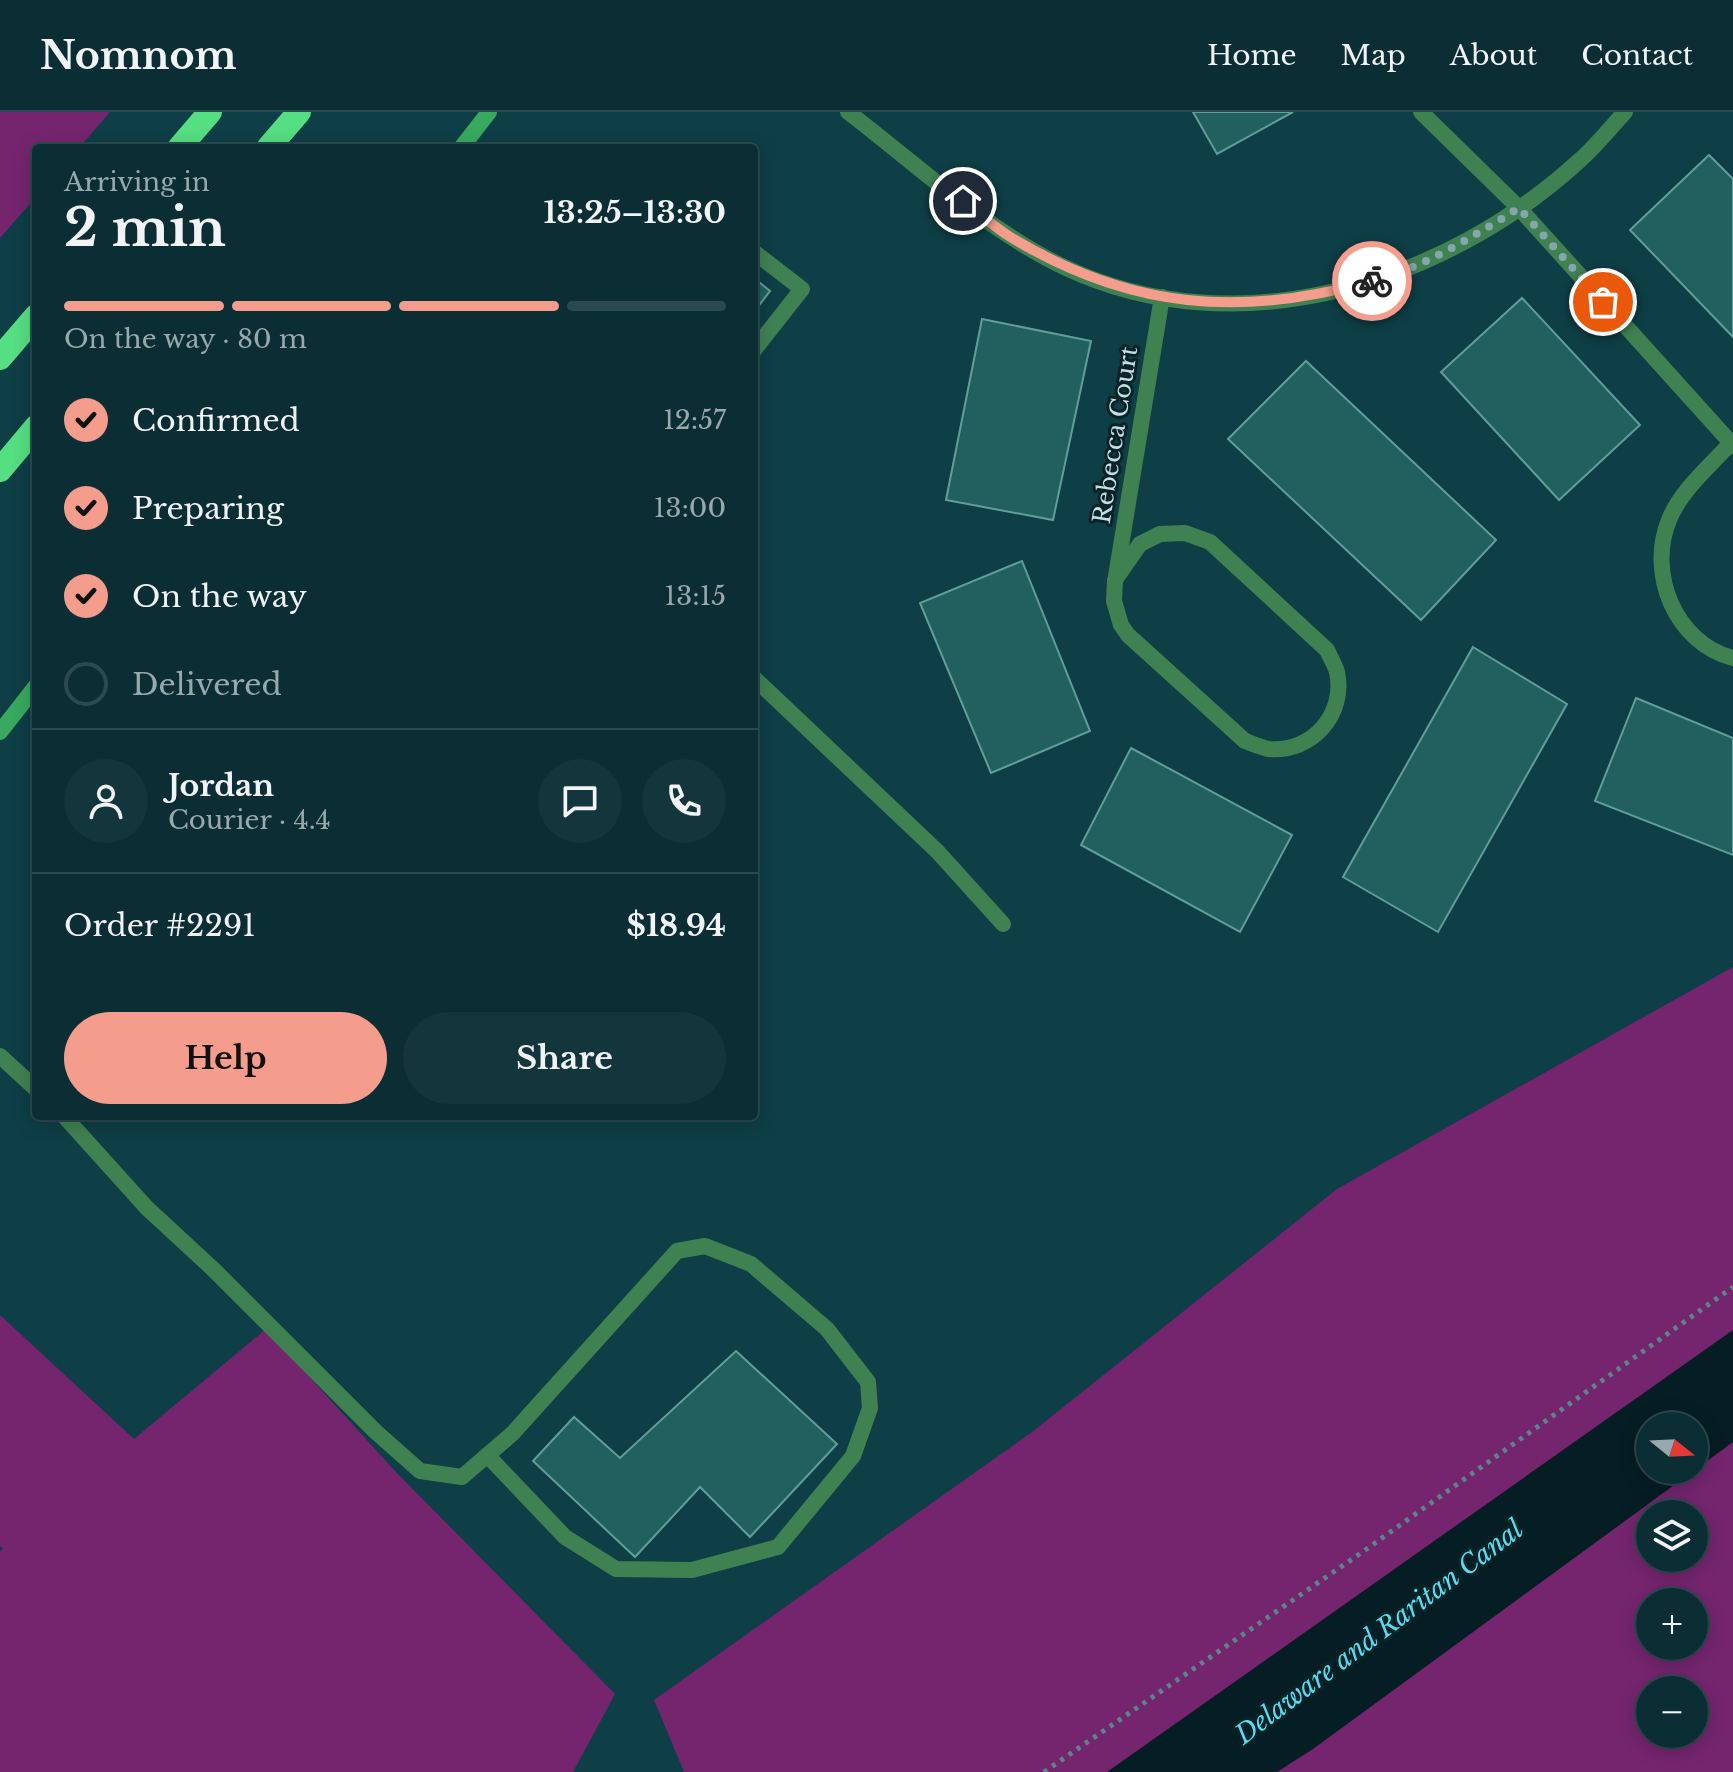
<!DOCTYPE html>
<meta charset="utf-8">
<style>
body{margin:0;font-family:"Libre Baskerville",serif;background:#13363c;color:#f1f3f6;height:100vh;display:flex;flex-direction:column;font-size:30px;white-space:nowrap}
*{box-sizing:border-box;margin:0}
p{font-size:26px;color:#99a8ac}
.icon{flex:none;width:44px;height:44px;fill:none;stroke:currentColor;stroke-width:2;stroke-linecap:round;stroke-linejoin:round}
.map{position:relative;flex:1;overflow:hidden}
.sheet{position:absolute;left:32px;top:32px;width:726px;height:976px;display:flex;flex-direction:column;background:#0a2e34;border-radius:8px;box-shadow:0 4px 20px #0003,0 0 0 2px #2a4a4f}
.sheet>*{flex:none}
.needle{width:52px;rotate:108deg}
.buttons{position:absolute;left:1636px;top:1300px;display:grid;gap:16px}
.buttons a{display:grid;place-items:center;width:72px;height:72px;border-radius:50%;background:#0a2e34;box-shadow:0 4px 20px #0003,0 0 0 2px #2a4a4f;font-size:40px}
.pin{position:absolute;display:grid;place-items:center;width:68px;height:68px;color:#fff;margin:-34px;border:4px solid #fff;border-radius:50%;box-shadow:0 2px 8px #0007}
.courier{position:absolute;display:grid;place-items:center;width:80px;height:80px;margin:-40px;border:6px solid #f49d8d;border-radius:50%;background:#fff;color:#222;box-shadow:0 2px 10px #0007}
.summary em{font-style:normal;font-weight:700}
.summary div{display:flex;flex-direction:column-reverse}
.summary{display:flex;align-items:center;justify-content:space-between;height:136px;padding:0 32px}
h1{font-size:52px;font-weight:700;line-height:60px}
.bar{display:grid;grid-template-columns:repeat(4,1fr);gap:12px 8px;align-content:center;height:96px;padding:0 32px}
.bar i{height:10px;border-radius:6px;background:#2a4a4f}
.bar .active{background:#f49d8d}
.bar p{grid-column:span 4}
.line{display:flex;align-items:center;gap:20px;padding:0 32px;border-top:2px solid #2a4a4f}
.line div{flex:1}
.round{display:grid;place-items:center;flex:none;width:84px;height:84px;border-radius:42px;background:#13363c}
ol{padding:0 32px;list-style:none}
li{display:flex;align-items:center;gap:24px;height:88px}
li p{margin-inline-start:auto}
li .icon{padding:8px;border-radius:50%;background:#f49d8d;color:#111;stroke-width:4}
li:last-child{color:#99a8ac}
li i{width:44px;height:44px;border:4px solid #2a4a4f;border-radius:50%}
.primary-button{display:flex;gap:16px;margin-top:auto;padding:16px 32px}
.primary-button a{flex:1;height:92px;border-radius:48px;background:#f49d8d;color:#111;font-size:32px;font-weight:700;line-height:92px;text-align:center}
.primary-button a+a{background:#13363c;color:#f1f3f6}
header{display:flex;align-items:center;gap:48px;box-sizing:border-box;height:112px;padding:0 40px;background:#0a2e34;border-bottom:2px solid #2a4a4f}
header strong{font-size:38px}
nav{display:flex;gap:44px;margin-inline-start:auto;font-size:28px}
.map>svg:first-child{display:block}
.green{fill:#74256e;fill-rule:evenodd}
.water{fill:#051e23;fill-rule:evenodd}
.building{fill:#21605e;stroke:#619e9b;stroke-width:2}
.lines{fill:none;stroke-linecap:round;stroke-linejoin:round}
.path{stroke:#5c848b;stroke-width:5;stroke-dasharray:4 6;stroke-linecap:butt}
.lane{stroke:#408152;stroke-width:16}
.street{stroke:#408152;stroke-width:16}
.secondary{stroke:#38a95f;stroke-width:16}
.highway{stroke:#56de82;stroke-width:24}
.done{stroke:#83a7ad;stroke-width:8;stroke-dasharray:0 14.4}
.route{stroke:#f49d8d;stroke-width:10}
.labels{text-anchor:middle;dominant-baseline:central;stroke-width:6;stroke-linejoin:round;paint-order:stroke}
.street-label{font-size:24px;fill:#c2dfe5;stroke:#092327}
.water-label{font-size:26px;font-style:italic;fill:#5cdaf0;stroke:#092327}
</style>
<header>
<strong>Nomnom</strong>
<nav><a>Home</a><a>Map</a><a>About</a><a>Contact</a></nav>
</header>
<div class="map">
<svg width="1733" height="1660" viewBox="0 0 1733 1660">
<rect width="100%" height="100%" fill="#0e3e46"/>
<g class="green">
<path d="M0,0H110L79,36H36V85L0,126Z"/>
<path d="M1733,855V1660H684L654,1588L1032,1320L1337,1077ZM1650,1314H1694V1358H1650ZM1650,1402H1694V1446H1650ZM1650,1490H1694V1534H1650ZM1650,1578H1694V1622H1650Z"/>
<path d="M0,1203L134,1327L266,1217L394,1358L615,1582L573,1660H0V1439L3,1436L0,1434Z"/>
</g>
<path class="water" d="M1733,1218V1330L1313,1637L1277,1660H1107ZM1650,1314H1694V1358H1650Z"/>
<g class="building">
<path d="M1193,0H1293L1217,42Z"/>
<path d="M1709,43L1733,67V225L1630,118Z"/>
<path d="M754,166L770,179L754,200Z"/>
<path d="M1522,186L1640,313L1559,388L1441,260Z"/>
<path d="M982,207L1091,229L1053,408L946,388Z"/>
<path d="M1306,249L1496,428L1421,508L1228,327Z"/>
<path d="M1022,449L1090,619L991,661L920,491Z"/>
<path d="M1473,535L1567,592L1438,820L1343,765Z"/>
<path d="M1636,586L1733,626V743L1595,689Z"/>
<path d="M1131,636L1292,723L1240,820L1081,733Z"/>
<path d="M736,1239L837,1332L750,1425L700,1375L635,1445L533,1349L574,1305L620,1346Z"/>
</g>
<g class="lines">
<path class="path" d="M1044,1660L1361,1441L1733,1175"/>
<g class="lane">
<path d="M754,140L802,177L754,238"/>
<path d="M754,566L937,739L1003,812"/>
<path d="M0,944L36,977"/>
<path d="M64,1004L146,1095L212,1156L376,1320L420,1359L462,1365L513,1321L677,1139L705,1134L751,1152L827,1217L868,1270L870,1296L853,1344L778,1435L692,1458L616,1457L565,1425L487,1343"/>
</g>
<g class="street">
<path d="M848,0C916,52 988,119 1064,155C1237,237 1445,172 1580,48C1596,34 1610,16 1625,0"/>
<path d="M1421,0L1519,96L1731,331"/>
<path d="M1733,334L1731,331C1710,354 1681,378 1669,408C1647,461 1675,531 1733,546"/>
<path d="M1185,421L1210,430L1327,538C1330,545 1335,553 1337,560C1346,602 1312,641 1269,637C1262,636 1253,632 1245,629L1128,523L1121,513L1114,489L1115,468L1140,432L1160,422Z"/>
<path d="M1116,464L1162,185"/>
</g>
<g class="secondary">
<path d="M461,36L489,0"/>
<path d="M0,620L36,574"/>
</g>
<g class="highway">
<path d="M179,36L210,0"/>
<path d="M268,36L299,0"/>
<path d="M0,246L36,204"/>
<path d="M0,358L36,315"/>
</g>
</g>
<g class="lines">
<path class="done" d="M1372,169C1425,155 1472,125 1519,96L1603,190"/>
<path class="route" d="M963,89C979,101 995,116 1012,126C1130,197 1241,206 1372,169"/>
</g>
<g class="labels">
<g class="street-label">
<text transform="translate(1115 323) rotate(-81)">Rebecca Court</text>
</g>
<g class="water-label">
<text transform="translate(1379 1520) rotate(-37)">Delaware and Raritan Canal</text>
</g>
</g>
</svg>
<div class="buttons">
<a><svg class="needle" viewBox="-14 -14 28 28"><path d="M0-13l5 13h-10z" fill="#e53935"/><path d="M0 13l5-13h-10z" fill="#99a8ac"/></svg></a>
<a><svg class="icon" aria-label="layers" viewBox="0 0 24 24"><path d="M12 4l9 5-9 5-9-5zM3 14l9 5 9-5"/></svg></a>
<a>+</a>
<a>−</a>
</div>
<div class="pin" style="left:1603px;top:190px;background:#ea580c"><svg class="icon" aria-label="bag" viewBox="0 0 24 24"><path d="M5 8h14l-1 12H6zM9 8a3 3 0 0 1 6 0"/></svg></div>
<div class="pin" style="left:963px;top:89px;background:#1f2937"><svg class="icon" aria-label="home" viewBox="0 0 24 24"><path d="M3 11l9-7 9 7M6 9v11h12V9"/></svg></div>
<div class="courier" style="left:1372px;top:169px"><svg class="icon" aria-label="bike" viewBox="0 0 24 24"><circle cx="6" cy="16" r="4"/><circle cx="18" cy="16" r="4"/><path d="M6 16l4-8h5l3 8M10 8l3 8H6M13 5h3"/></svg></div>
<section class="sheet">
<div class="summary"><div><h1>2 min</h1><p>Arriving in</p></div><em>13:25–13:30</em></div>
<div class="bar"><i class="active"></i><i class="active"></i><i class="active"></i><i></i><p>On the way · 80 m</p></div>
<ol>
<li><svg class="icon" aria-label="check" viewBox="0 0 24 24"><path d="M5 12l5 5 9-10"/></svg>Confirmed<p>12:57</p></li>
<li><svg class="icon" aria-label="check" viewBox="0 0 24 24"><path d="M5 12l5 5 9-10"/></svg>Preparing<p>13:00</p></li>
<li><svg class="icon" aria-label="check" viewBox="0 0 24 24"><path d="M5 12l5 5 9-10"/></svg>On the way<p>13:15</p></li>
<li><i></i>Delivered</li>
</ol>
<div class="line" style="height:144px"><a class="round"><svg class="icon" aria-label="person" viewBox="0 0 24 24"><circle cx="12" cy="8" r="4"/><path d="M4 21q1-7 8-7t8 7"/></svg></a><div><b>Jordan</b><p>Courier · 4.4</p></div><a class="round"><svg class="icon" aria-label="chat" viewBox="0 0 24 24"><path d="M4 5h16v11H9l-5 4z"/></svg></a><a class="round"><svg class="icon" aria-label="phone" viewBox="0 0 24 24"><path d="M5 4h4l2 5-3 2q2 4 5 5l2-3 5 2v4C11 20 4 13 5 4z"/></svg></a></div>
<div class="line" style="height:104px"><div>Order #2291</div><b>$18.94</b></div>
<div class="primary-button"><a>Help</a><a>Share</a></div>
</section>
</div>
